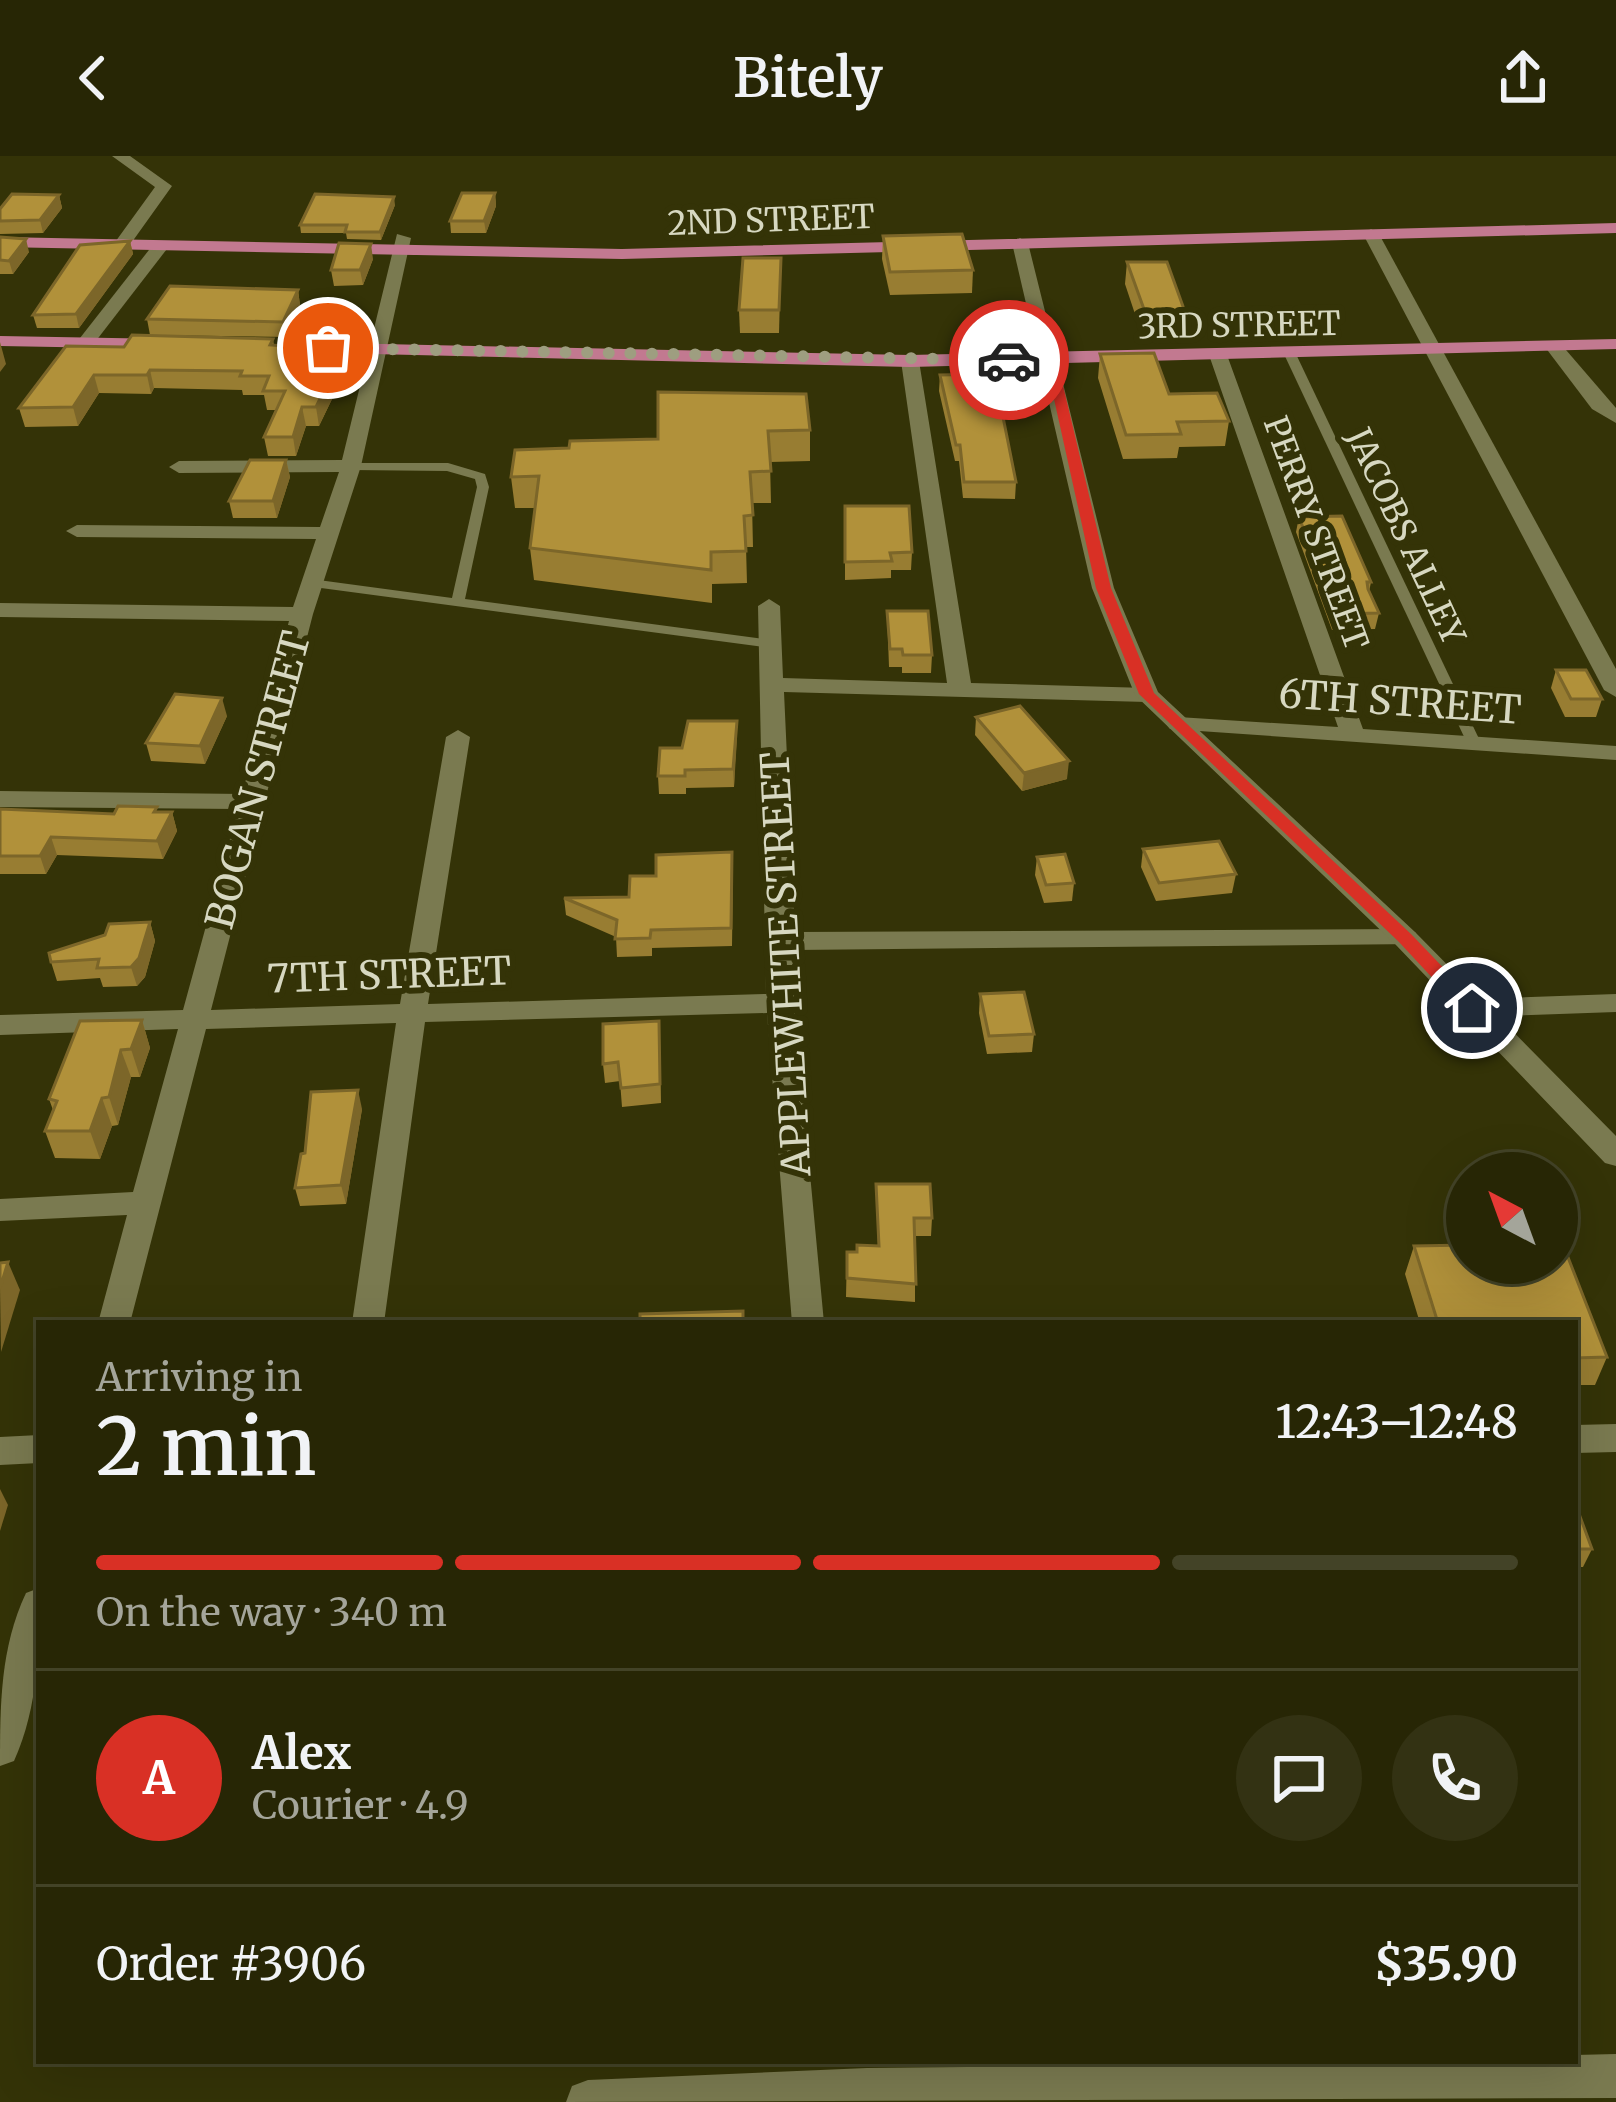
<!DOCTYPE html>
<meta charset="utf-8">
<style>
body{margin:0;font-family:Merriweather,serif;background:#333213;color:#f1f3f6;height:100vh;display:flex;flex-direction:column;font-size:45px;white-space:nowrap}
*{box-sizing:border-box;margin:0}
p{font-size:39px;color:#a4a59a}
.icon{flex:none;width:66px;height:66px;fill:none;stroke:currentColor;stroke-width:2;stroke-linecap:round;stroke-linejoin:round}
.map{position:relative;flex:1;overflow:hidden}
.details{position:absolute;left:36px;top:1164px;width:1542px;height:744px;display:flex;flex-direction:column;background:#272605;border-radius:0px;box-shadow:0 12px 48px #0002,0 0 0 3px #434327}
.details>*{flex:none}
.needle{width:78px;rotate:319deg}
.buttons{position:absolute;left:1446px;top:996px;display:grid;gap:24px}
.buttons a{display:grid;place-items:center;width:132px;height:132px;border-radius:50%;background:#272605;box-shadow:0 12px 48px #0002,0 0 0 3px #434327;font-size:60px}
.pin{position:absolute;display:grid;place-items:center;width:102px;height:102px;color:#fff;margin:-51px;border:6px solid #fff;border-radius:50%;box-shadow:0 3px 12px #0007}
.courier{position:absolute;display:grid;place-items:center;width:120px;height:120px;margin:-60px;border:9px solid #d93025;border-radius:50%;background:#fff;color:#222;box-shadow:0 3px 15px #0007}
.head em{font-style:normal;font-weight:600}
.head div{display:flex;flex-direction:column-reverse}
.head{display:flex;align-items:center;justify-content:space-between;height:204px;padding:0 60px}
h1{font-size:78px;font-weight:600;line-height:90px}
.bar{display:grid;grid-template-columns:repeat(4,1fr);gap:18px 12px;align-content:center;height:144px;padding:0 60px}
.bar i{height:15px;border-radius:9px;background:#434327}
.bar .selected{background:#d93025}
.bar p{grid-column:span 4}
.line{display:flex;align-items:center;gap:30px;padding:0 60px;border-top:3px solid #434327}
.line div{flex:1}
.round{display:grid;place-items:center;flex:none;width:126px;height:126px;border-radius:63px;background:#333213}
header{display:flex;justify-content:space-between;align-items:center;height:156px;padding:0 60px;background:#272605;font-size:54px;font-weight:600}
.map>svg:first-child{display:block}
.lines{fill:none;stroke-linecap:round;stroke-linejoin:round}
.service{fill:#7a7a50;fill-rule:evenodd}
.minor{fill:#7a7a50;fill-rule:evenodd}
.secondary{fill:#7a7a50;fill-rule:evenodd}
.primary{fill:#c27990;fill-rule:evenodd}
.wall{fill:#987d32}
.shaded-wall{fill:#7c6629}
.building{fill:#b1913a;stroke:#7c6629;stroke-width:3}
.route{fill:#d93025}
.done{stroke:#9e9e80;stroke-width:12;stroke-dasharray:0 21.6}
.labels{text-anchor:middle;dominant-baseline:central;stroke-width:12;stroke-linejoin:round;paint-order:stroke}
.far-street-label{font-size:33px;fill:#d7d8c1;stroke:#343307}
.street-label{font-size:39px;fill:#d7d8c1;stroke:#343307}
</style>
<header><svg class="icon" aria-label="back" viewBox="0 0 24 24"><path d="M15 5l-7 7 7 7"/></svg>Bitely<svg class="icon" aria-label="share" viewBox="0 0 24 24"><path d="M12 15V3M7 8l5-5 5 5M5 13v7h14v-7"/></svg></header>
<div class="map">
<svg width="1616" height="1946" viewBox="0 0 1616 1946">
<rect width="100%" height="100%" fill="#343307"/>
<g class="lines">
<g class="service">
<path d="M1289,193L1295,196L1481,587L1479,590H1469L1467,587L1283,196Z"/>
<path d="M347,307H448L485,318L489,331L465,443L771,484L778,488L771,492L306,430V424L311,423L452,442L477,331L475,323L447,315L351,314L345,310Z"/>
</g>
<g class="minor">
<path d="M112,0H130L172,30L127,93L121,94L113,89L155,31Z"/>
<path d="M1371,73L1379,78L1616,513V541L1604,534L1363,78Z"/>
<path d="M397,78L411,82L361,310L313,458L211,854L400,848L446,581L458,574L470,581L428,848L766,838L758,450L769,443L780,450L783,522L947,527L901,205L910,199L919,205L971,527L1147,532L1159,539L1147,546L784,536L795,776L1405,773L1415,776L1419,782L1415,788L795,794L794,847L824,1167H792L767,857L425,866L384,1167H352L396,867L206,873L130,1167H98L127,1059L0,1065V1043L133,1036L178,873L0,879V859L183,854L238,653L0,651V635L242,638L289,465L0,461V447L293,451L316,383L77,381L66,375L77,369L320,371L339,316L179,317L169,311L179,305L342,304Z"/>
<path d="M156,85L170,89L92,190H80V182Z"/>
<path d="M1548,187H1560L1616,252V267L1592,253L1545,191Z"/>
<path d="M1218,193L1227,199L1363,573L1616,590V604L1170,573L1166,568L1178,561L1338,571L1209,199Z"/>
<path d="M1616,838V856L1472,861L1458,852L1472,843Z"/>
<path d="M1616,1268V1296L1575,1297V1269Z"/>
<path d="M39,1279V1307L0,1309V1281Z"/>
<path d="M39,1432C39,1492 39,1549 14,1605L0,1610C0,1550 0,1492 26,1437Z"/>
<path d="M1616,1898V1942L566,1946L572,1930L588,1924L867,1912L1575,1905V1899Z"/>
</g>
<path class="secondary" d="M1020,82L1028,87L1114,432L1158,536L1415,776L1616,980V1010L1605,1007L1395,788L1135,539L1092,432L1012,87Z"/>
<g class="primary">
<path d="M1616,67V77L622,103L0,91V81L622,93Z"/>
<path d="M0,180L168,183L177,188L168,193L0,190Z"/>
<path d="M1616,183V193L910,211L288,196L279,191L288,186L910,199Z"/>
</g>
</g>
<g class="wall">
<path d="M495,37L496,50L486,77H451L450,65Z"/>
<path d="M59,39L62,52L43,77L0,78V53Z"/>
<path d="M395,49L381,84L347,83L346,77H301L300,69Z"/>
<path d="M883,80L973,114L972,137L890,139L882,103Z"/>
<path d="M0,81L29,96L13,118H0Z"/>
<path d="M130,85L133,98L79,172H37L33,159Z"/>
<path d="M781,102L779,177H740L739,154Z"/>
<path d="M373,103L363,129L334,130L331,114Z"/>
<path d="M1127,106L1185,156L1182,179H1142L1125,128Z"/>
<path d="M298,134L300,149L286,181L150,179L147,163Z"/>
<path d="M273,183L274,189L338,211L331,229L333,241L319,270H306L296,300H268L264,281L276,254H267L264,239H243L242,234L154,232L151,238L99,237L78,270L25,271L19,252L124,191Z"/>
<path d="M1100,198L1169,238L1229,265L1225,290L1179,291L1177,302L1123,303L1098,222Z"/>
<path d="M940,219L991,241L1016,326L1015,343L963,342L959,305H955L939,235Z"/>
<path d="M658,236L810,274V305L770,306L771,347H752L753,391H746L747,427L712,428V447L534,424L530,392L535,352H515L511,321L569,292L658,283Z"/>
<path d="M286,304L290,321L277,362H233L229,345Z"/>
<path d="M845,350L912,396L911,414H891V422L845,424Z"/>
<path d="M1299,361L1371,426L1369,436L1379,457L1375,473L1332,474L1296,376Z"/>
<path d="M887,455L932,499L931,517H902V511H889Z"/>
<path d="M1556,514L1602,543L1596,561H1565L1551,532Z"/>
<path d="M227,560L205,608L151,605L146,587Z"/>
<path d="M976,561L1067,623L1022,635L975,579Z"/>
<path d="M737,565L734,631L686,632V638H659L658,620L682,592Z"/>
<path d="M0,653L114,658L172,656L177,675L163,703L57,699L46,718H0Z"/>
<path d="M1143,693L1236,718L1232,737L1156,745L1141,711Z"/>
<path d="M1037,701L1074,727L1072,745L1044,747L1035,719Z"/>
<path d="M733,714L732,790L652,792V800L617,801L616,781L566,759L564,742L629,741L656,720Z"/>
<path d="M150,766L155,785L145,821L137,830L103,831L100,822L57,825L51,806Z"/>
<path d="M980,838L1034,878L1032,896L987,898L979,857Z"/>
<path d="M142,864L150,892L140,921H131L118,969L112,970L100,1003L55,1002L45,975L53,954L49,943Z"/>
<path d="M660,883L661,947L622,951L620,925L605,927L603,908Z"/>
<path d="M362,953L346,1048L300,1050L295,1032L305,997Z"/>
<path d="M876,1028L932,1062L931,1080H915V1146L846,1141L847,1096H857L878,1090Z"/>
<path d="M1562,1086L1607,1201L1595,1229H1575V1167H1420L1405,1118L1414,1090L1467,1089V1107H1557V1087Z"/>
<path d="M1575,1347L1592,1393L1583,1411H1575Z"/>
</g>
<g class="shaded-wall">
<path d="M495,37L496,50L486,77L484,65Z"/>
<path d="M59,39L62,52L43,77L40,64Z"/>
<path d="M394,41L395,49L381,84L380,76Z"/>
<path d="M26,83L29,96L13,118L9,105Z"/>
<path d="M130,85L133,98L79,172L76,158Z"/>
<path d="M371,88L373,103L363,129L360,114Z"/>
<path d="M298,134L300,149L286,181L283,166Z"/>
<path d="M0,186L6,208L0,216Z"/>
<path d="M335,193L338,211L331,229L333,241L319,270L316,251L324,222Z"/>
<path d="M150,214L154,232L151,238L147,219Z"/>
<path d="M94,219L99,237L78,270L73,251Z"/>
<path d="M302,251L306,270L296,300L293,281Z"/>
<path d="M286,304L290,321L277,362L273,345Z"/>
<path d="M222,542L227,560L205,608L200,590Z"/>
<path d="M737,565V583L734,631L733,613Z"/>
<path d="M1069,605L1067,623L1022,635L1024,617Z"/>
<path d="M172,656L177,675L163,703L157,685Z"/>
<path d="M51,681L57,699L46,718L40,700Z"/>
<path d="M150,766L155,785L145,821L137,830L131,811Z"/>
<path d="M142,864L150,892L140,921L131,893Z"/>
<path d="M121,894L131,921L118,969L109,941Z"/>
<path d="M358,934L362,953L346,1048L341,1029Z"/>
<path d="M102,942L112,970L100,1003L90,975Z"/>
<path d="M8,1106L20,1134L1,1196L0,1132Z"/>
<path d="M0,1333L8,1349L0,1375Z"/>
</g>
<g class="building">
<path d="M462,37H495L484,65H450Z"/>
<path d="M12,38L59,39L40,64L0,65V53Z"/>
<path d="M315,38L394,41L380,76H345L347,69H300Z"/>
<path d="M962,78L973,114L890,116L883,80Z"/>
<path d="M0,81L26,83L9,105L0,104Z"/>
<path d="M130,85L76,158L33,159L80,89Z"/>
<path d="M339,87L371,88L360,114H331Z"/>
<path d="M743,102H781L779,154H739Z"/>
<path d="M1127,106H1167L1185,156H1145Z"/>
<path d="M170,130L298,134L283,166L147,163Z"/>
<path d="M132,179L273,183L270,189L335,193L324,222H330L316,251H302L293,281H264L285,235H263L269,220H240L242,215L150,214L147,219H94L73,251L19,252L66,190L124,191Z"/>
<path d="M1154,197L1169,238L1217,237L1229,265L1177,266L1181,278L1126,279L1100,198Z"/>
<path d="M986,218L991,241H999L1016,326H964L960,289H956L940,219Z"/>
<path d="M658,236L806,238L810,274L768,275L771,315L750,316L753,359L744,360L746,395L711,396V414L530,392L539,320L511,321L515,294L569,292L570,285L658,283Z"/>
<path d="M250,304H286L273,345H229Z"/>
<path d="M845,350H909L912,396L890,397L892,405L845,406Z"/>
<path d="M1342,360L1371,426H1367L1368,433L1379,457L1335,458L1299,361Z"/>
<path d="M887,455H928L932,499H903L902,493H890Z"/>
<path d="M1556,514H1586L1602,543H1571Z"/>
<path d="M175,538L222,542L200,590L146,587Z"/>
<path d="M1020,550L1069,605L1024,617L976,561Z"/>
<path d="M688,565H737L733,613L685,614V620H658L660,592H682Z"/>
<path d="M118,650L157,651L154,656H172L157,685L51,681L40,700H0V653L114,658Z"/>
<path d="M1219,685L1236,718L1159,727L1143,693Z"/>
<path d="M732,696L731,772L651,774L650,782L615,783L617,764L564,742L629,741L630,720H656V699Z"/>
<path d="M1065,698L1074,727L1046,729L1037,701Z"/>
<path d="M150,766L139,802L131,811L97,812L99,803L51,806L49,797L105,779L109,768Z"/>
<path d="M1024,836L1034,878L989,880L980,838Z"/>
<path d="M142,864L131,893L121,894L109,941L102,942L90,975H45L57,945L49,943L80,865Z"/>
<path d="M659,865L660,928L621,932L618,906L603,908V868Z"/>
<path d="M358,934L341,1029L295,1032L301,998L305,997L311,936Z"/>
<path d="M876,1028H930L932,1062H914L916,1128L847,1122V1096H857V1089L879,1090Z"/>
<path d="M1562,1086L1607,1201L1575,1202V1167H1438L1414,1090L1467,1089V1107H1557V1087Z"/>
<path d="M8,1106L0,1132V1107Z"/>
<path d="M743,1155V1167H640V1158Z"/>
<path d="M1575,1347L1592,1393H1575Z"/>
</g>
<path class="route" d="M1051,200L1057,204L1111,432L1154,537L1411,778L1478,848V857H1465L1399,786L1139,538L1096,432L1046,207L1003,204Z"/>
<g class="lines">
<path class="done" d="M328,192L1009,204"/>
</g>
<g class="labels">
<g class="far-street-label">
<text transform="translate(771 64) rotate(-2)">2ND STREET</text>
<text transform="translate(1239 169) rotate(-1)">3RD STREET</text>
<text transform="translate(1316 377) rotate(70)">PERRY STREET</text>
<text transform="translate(1406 380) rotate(65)">JACOBS ALLEY</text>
</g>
<g class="street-label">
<text transform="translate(1400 546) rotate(4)">6TH STREET</text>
<text transform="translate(258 624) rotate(-75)">BOGAN STREET</text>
<text transform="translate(786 808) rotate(-93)">APPLEWHITE STREET</text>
<text transform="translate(389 819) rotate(-2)">7TH STREET</text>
</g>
</g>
</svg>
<div class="buttons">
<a><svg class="needle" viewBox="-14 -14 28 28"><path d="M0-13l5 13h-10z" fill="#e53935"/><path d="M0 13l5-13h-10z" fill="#a4a59a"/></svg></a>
</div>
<div class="pin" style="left:328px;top:192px;background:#ea580c"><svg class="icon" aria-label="bag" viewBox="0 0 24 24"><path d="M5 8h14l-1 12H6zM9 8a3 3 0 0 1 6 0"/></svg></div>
<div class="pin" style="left:1472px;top:852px;background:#1f2937"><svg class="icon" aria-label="home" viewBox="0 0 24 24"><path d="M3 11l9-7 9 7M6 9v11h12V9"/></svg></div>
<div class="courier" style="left:1009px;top:204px"><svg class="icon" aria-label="car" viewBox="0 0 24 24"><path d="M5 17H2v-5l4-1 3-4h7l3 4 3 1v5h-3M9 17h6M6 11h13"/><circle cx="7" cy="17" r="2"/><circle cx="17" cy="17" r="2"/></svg></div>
<section class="details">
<div class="head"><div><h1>2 min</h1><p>Arriving in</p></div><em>12:43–12:48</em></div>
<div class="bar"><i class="selected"></i><i class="selected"></i><i class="selected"></i><i></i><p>On the way · 340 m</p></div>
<div class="line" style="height:216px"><b class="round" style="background:#d93025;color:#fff">A</b><div><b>Alex</b><p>Courier · 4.9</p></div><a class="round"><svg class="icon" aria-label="chat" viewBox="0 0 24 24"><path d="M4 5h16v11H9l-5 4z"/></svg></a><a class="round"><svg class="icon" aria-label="phone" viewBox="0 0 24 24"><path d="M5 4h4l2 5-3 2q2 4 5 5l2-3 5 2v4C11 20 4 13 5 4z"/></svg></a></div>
<div class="line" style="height:156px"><div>Order #3906</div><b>$35.90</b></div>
</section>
</div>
